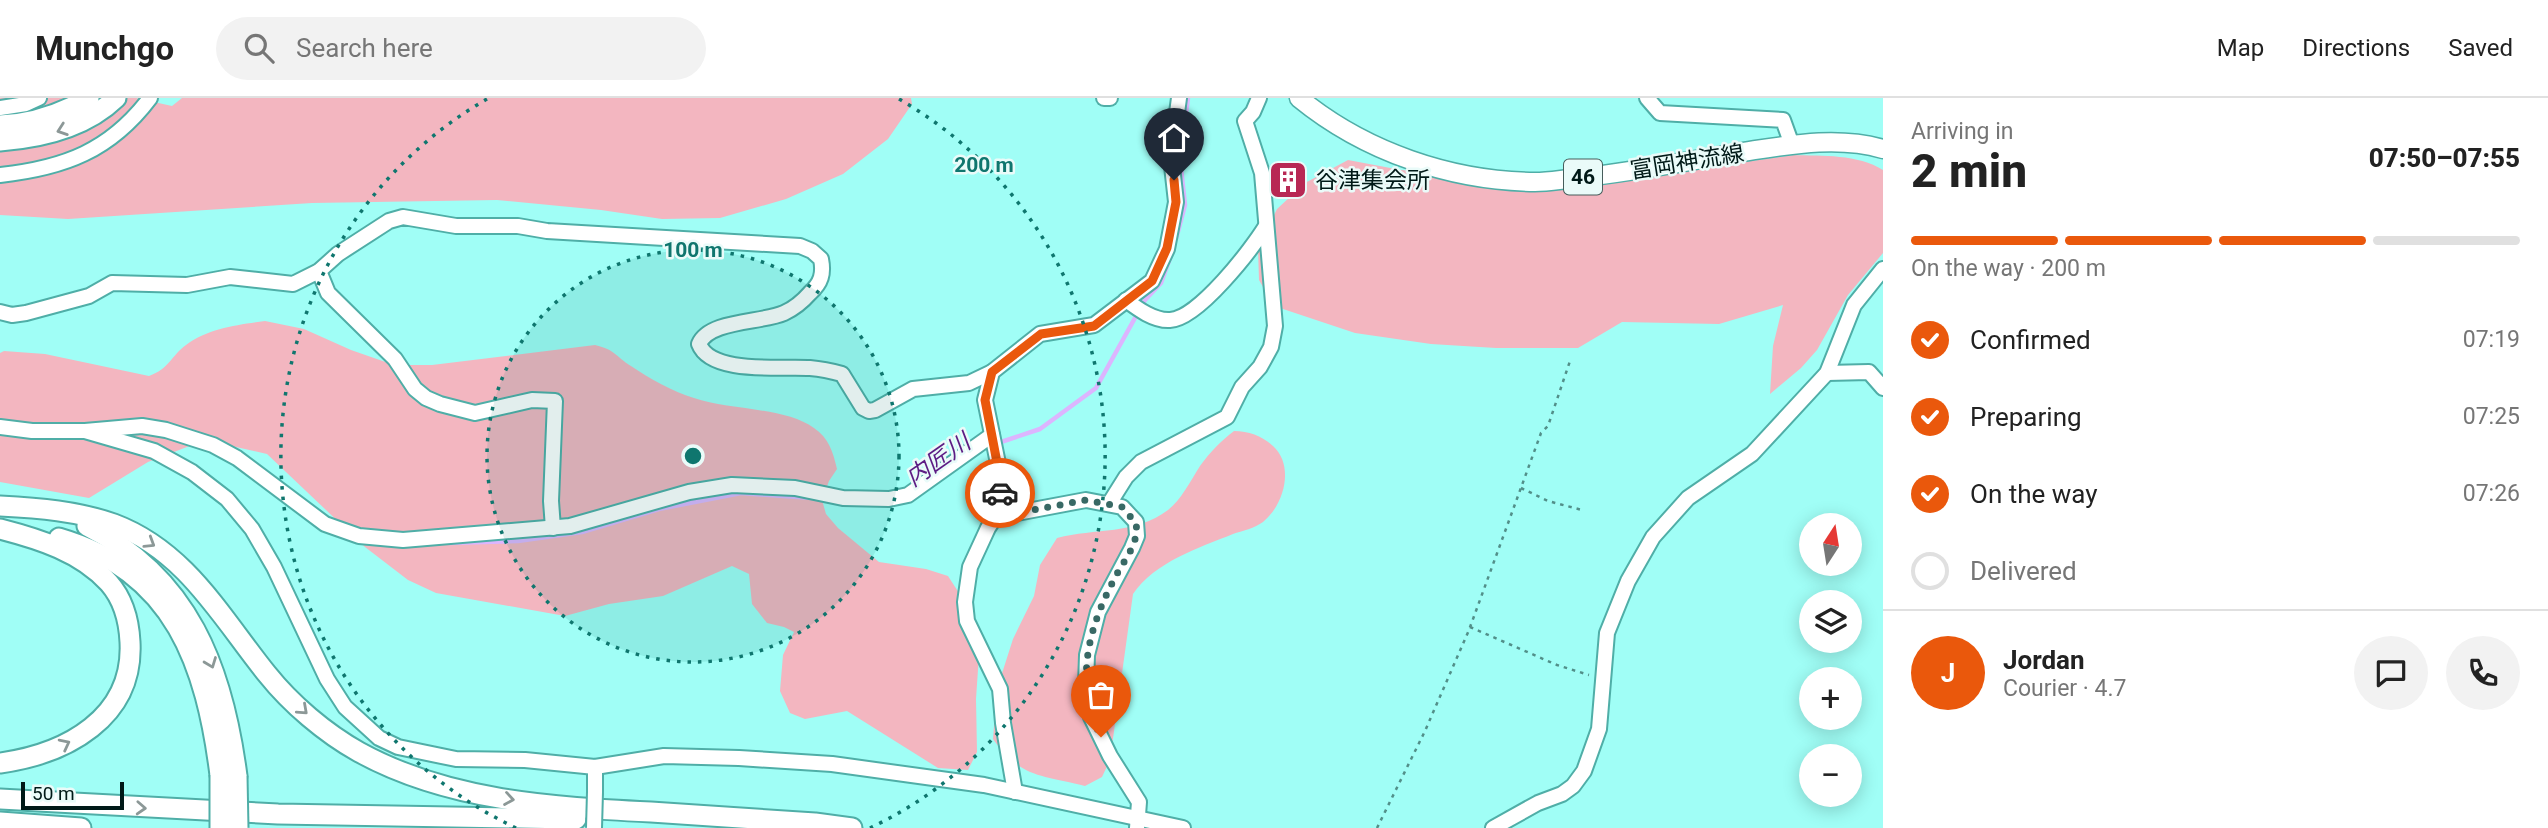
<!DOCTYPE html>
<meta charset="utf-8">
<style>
body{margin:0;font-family:Roboto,"Noto Sans JP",sans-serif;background:#f2f2f2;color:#222;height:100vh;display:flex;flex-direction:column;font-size:26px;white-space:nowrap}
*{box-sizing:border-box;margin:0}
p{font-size:23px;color:#767676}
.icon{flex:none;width:38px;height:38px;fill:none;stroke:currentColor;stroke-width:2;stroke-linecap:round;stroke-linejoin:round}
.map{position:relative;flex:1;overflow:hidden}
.panel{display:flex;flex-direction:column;background:#fff;width:665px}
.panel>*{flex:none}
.needle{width:46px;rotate:12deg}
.buttons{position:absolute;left:1799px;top:415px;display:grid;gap:14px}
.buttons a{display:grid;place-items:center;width:63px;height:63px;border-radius:50%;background:#fff;box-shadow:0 4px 18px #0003;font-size:35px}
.scale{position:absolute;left:21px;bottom:18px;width:103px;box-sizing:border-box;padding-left:7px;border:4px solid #001917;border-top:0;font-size:19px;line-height:24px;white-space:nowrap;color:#001917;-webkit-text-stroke:5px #eafbf9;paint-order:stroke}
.pin{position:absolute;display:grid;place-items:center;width:60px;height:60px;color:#fff;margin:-72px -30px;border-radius:50% 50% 50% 0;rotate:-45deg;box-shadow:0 0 7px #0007}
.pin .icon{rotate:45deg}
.courier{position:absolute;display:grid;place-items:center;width:70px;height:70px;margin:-35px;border:5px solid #ea580c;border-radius:50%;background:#fff;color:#222;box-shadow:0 2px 9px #0007}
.summary em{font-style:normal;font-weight:800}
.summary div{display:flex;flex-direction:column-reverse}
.summary{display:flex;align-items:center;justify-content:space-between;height:119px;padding:0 28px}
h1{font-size:46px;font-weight:800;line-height:52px}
.bar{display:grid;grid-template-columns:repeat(4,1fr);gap:10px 7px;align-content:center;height:84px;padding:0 28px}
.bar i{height:9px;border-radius:5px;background:#e0e0e0}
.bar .selected{background:#ea580c}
.bar p{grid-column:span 4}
.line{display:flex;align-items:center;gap:18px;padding:0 28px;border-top:2px solid #e0e0e0}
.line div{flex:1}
.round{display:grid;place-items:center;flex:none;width:74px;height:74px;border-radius:37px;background:#f2f2f2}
ol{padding:0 28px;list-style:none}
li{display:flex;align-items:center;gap:21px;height:77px}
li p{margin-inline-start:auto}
li .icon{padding:7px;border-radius:50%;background:#ea580c;color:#fff;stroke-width:4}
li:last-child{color:#767676}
li i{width:38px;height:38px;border:4px solid #e0e0e0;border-radius:50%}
header{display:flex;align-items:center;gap:42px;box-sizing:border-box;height:98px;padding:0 35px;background:#fff;border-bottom:2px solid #e0e0e0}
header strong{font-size:33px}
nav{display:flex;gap:38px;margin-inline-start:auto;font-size:24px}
.search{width:490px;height:63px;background:#f2f2f2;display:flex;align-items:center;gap:18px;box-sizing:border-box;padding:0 24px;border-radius:38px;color:#767676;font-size:26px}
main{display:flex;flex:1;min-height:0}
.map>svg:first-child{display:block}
.green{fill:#f3b6c0}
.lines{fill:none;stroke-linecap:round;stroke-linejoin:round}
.stream{stroke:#dcb5fe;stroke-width:4.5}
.building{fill:#75c6a8;stroke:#4e9f83;stroke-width:2}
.minor-casing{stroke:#4faea7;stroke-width:18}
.major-casing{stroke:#4faea7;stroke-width:21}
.highway-casing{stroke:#4faea7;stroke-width:23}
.path{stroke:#528f89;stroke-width:2.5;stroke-dasharray:3.5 5;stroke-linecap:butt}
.minor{stroke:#fff;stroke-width:14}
.major{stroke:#fff;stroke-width:18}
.highway{stroke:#fff;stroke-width:19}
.minor-bridge-casing{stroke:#4faea7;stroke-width:18;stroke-linecap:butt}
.highway-bridge-casing{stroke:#4faea7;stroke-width:23;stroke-linecap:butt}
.minor-bridge{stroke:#fff;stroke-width:14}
.highway-bridge{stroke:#fff;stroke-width:19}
.oneway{stroke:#8c9897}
.done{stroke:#386965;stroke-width:7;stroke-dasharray:0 12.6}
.route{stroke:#ea580c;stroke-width:9}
.ring{fill:none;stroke:#0f766e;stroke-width:3.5;stroke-dasharray:3.5 7}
.labels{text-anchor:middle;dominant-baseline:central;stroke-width:5;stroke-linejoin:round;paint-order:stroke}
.shield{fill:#eafbf9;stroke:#465d5b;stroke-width:2}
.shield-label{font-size:21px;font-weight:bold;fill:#001917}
.street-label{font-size:23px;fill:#001917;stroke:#eafbf9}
.poi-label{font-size:23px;fill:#001917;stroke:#eafbf9;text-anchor:start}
.water-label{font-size:24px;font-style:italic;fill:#5c1c84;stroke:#eafbf9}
.centre{fill:#0f766e;stroke:#eafbf9;stroke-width:3.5}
.ring-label{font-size:21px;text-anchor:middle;font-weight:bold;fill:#0f766e;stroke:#eafbf9;stroke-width:5;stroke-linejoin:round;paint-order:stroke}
</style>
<header>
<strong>Munchgo</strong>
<div class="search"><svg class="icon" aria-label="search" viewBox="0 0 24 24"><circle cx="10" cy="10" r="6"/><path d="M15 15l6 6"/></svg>Search here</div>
<nav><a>Map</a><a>Directions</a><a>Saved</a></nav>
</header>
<main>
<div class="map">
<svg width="1883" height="730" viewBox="0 0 1883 730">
<rect width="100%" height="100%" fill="#a0fef6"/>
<g class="green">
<path d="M0,0H136L172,8L182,0H911L912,6L888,41L843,76L786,101L720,120L662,121L601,112L497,102L312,105L68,121L0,117Z"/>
<path d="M1794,57C1822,58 1858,56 1883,72V155L1848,197L1817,252L1801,270L1770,296L1773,248L1783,207L1719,226L1622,224L1578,250H1496L1431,246L1355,235L1274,208L1259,182L1258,150L1277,111L1305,85L1348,62L1401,72L1585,86Z"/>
<path d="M265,223L304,231L351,252L394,267H432L595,247C616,252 615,258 631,268C650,281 672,293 694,300C728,312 785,309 814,330C829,340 833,354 837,371L829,383L822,402L826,416L838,430L879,464L926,471L948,478L974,518L980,542L976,601L977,654L968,672L938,670L847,613L805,621L790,615L780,593L783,557L794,534L784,529L767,525L752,506L749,476L732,468L663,498L609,506L565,518L436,495L408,482L365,449L267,356L205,342L148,364L89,400L0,384V255L4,253L45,256L149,278C169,271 171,258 186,247C209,230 238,227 265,223Z"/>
<path d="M1234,333C1249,333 1262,338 1273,348C1295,368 1284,407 1263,424C1255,430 1242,433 1233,436C1198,450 1155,464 1133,496L1110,662L1102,679L1085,688C1040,676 1022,681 993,641L997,591L1013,541L1034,498L1040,467L1057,440C1095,430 1135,437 1168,412C1181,402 1191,382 1200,368C1210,354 1221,343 1234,333Z"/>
</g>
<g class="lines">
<g class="stream">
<path d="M1176,141L1185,107L1180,61L1188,0"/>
<path d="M995,346L1040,331L1096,290L1145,202L1161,185L1170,160"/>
<path d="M449,445L518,443L582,434L659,411L741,395L812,400"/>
</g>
</g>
<path class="building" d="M1297,73L1298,88L1279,89L1277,75Z"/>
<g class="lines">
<defs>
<g id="minor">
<path d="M1104,0H1110"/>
<path d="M1647,0L1660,15L1783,22L1792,47"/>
<path d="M0,10L26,6L39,0"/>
<path d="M0,77C64,70 110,53 150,0"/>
<path d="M319,173L328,195L395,261L415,291L426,300L440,306L475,315L532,302L555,303L551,403L553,430"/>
<path d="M1126,202C1138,211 1154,223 1170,222C1198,221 1252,151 1266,128"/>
<path d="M0,214L12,217L26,215L89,198L112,185L187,187L230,179L293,186L319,173L338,156L389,123L403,119L456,128H518L547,133L800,148L812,153L821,161C824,176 821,185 810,195C803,203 793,211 784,215C761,225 709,222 699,246C711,277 782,268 810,270C821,271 831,273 842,276L863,310L869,313L875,312L913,291L969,285L992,274"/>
<path d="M1827,275L1869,274L1883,290"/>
<path d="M0,329L32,333H85L142,328L166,332L213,347L237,360L325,426L359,438L403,442L570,428L689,394L732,387L795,390L843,400L889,401L908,397L992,337"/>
<path d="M85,333L154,353L192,374L227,401L252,431L274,469L327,581L345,609L379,640L398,649L456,661L525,662L595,669L664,658L739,660L832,666L984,687L1183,730"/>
<path d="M1109,406L1126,379L1141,364L1227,319L1242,289L1260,269L1271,249L1275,228L1262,75L1245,23L1253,14L1259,0"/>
<path d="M1001,410L1017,415L1086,402L1122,409L1136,424L1137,438L1132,450L1098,514L1087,557L1086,587L1091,619L1110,658L1139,704L1137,730"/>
<path d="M595,694V669"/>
<path d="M1015,694L1003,625L1000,591L967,523L965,504L970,469L988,430L1001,410V380L985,302L992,274L1040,236L1094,227L1152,183L1167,151L1176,104L1171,59L1179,0"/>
<path d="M1493,730L1538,705L1562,696L1573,688L1584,673L1599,631L1607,535L1628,483L1653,439L1688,400L1752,356L1827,275L1854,207L1883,171"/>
</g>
<path id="major" d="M1299,0C1365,54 1451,83 1535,84C1549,84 1564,81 1578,80C1631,74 1683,64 1736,55C1784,48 1835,37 1883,51"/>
<g id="highway">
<path d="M0,27C32,26 61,16 89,0"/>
<path d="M0,43C42,40 85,30 116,0"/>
<path d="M0,408C39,410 77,413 114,426C186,453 221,519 267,576C291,606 325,635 359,654C448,703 552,709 651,714C706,718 760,721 815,725L852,730"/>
<path d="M87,428C189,479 223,570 237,678"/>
<path d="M0,431C39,441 81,454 109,485C123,501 129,523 130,544C134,620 66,656 0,665"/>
<path d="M59,440C175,474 206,567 220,677"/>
<path d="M0,701L278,716L576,721"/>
<path d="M0,724L81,730"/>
</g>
</defs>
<use href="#minor" class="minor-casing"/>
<use href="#major" class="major-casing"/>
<use href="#highway" class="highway-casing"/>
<g class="path">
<path d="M1521,390L1548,403L1582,412"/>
<path d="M1470,529L1557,567L1589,577"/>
<path d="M1377,730L1425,633L1469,532L1541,335L1548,328L1571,260"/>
</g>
<use href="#minor" class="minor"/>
<use href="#major" class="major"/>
<use href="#highway" class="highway"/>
<defs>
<path id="minor-bridge" d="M594,730L595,694"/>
<g id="highway-bridge">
<path d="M220,677V730"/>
<path d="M237,678L238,730"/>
</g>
</defs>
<use href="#minor-bridge" class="minor-bridge-casing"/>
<use href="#highway-bridge" class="highway-bridge-casing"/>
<use href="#minor-bridge" class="minor-bridge"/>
<use href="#highway-bridge" class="highway-bridge"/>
</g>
<defs><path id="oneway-chevron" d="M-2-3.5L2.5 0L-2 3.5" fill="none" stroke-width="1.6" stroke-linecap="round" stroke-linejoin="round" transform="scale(1.75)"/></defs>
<g class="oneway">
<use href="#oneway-chevron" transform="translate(62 32) rotate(161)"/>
<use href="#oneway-chevron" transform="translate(150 445) rotate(32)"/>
<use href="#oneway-chevron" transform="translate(211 565) rotate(69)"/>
<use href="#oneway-chevron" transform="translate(303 612) rotate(42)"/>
<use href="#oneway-chevron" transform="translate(65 646) rotate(-27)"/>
<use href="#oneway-chevron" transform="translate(509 701) rotate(9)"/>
<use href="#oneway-chevron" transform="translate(141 710) rotate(3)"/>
</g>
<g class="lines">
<path class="done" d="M1000,395L1001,410L1017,415L1086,402L1122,409L1136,425C1139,444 1127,458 1118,474C1089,527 1073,581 1101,639"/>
<path class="route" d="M1000,395V380L985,302L992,274L1041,236L1094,228L1152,183L1167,150L1176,104L1174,82"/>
</g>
<circle cx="693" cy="358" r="206" fill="#0f766e" fill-opacity=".12"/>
<g class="ring">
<circle cx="693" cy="358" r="206"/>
<path d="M516 730A412 412 0 0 1 487 1M899 1A412 412 0 0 1 870 730"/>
</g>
<defs>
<symbol id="building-square" viewBox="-11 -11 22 22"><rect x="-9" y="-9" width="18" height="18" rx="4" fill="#b82854" stroke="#eafbf9"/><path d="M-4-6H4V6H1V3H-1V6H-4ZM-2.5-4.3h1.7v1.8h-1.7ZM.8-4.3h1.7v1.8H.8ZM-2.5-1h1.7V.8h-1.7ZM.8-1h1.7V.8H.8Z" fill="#fff"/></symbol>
</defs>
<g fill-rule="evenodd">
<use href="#building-square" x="1266" y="60" width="44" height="44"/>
</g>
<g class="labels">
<rect class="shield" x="1564" y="61.5" width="38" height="35" rx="5"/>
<g class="shield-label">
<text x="1583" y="79">46</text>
</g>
<g class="street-label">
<text transform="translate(1687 64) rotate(-9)">富岡神流線</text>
</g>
<g class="poi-label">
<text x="1315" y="82">谷津集会所</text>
</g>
<g class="water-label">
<text transform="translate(938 362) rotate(-35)">内匠川</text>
</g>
</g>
<circle cx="693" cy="358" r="10" class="centre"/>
<g class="ring-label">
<text x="984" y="74">200 m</text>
<text x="693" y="159">100 m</text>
</g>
</svg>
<div class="buttons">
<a><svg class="needle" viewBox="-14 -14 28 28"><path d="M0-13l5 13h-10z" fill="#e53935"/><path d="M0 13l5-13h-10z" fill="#767676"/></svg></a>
<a><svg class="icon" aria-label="layers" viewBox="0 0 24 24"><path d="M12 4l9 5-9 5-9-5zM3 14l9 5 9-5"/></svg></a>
<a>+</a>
<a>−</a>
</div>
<div class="scale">50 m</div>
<div class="pin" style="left:1101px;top:639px;background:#ea580c"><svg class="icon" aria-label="bag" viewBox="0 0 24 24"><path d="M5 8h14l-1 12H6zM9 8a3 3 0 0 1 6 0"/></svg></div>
<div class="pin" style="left:1174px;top:82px;background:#1f2937"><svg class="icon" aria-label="home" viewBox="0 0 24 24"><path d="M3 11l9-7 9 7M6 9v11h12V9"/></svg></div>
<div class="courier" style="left:1000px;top:395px"><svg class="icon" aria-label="car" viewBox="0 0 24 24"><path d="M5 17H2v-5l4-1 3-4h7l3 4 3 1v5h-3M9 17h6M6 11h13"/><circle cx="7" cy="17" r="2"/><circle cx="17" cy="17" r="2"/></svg></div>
</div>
<section class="panel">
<div class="summary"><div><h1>2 min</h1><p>Arriving in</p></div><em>07:50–07:55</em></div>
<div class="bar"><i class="selected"></i><i class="selected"></i><i class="selected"></i><i></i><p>On the way · 200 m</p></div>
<ol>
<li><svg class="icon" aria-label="check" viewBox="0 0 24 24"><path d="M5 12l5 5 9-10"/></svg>Confirmed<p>07:19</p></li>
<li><svg class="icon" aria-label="check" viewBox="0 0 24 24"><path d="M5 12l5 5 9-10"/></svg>Preparing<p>07:25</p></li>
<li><svg class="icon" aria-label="check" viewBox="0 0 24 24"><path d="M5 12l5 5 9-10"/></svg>On the way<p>07:26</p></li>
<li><i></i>Delivered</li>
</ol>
<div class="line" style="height:126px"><b class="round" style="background:#ea580c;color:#fff">J</b><div><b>Jordan</b><p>Courier · 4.7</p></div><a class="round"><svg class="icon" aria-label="chat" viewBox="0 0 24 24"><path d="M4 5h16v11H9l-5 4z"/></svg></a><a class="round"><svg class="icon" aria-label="phone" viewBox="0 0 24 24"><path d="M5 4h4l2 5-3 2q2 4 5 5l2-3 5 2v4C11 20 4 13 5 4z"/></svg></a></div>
</section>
</main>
